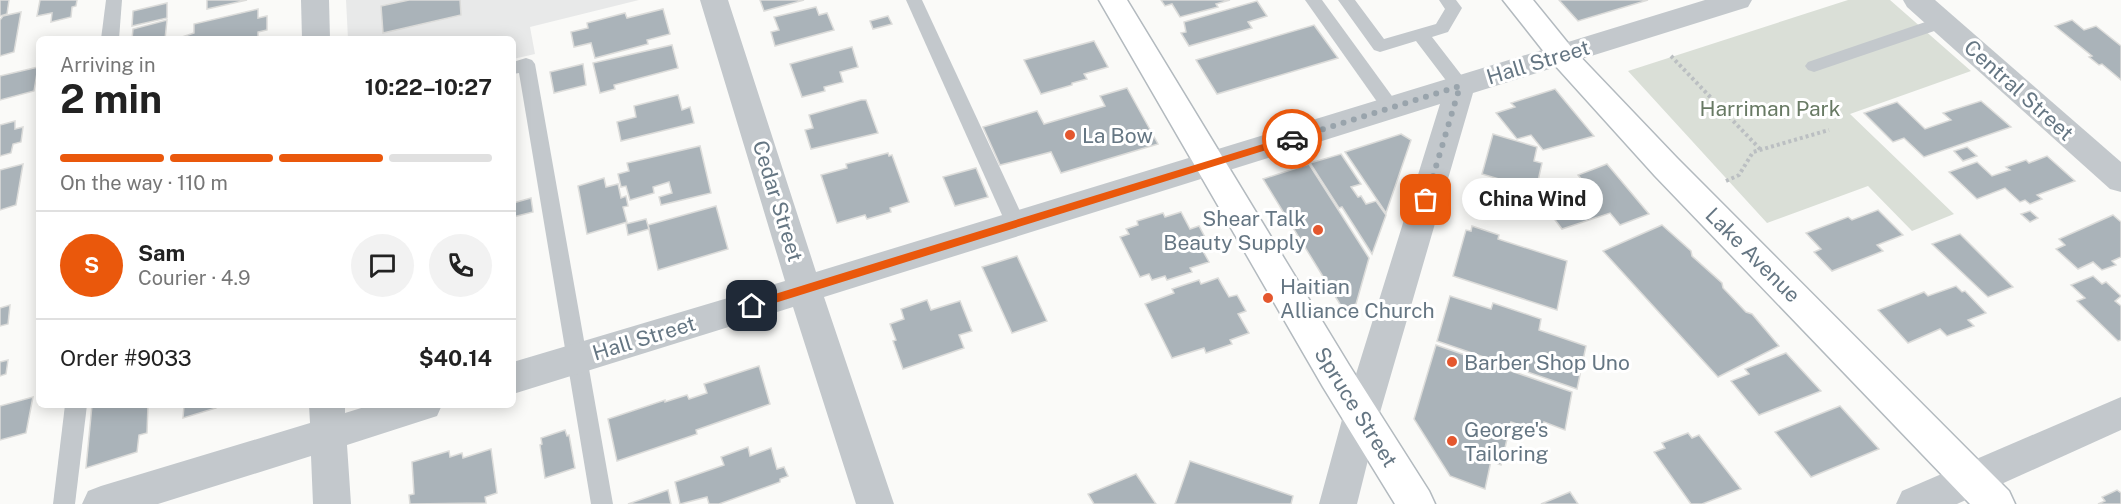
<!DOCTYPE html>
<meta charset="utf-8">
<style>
body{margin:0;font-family:"Public Sans",sans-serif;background:#f2f2f2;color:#222;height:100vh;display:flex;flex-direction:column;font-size:22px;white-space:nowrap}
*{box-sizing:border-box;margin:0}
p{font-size:20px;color:#767676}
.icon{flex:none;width:33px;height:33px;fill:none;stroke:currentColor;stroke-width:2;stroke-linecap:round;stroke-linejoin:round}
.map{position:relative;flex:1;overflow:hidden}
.drawer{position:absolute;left:36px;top:36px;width:480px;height:372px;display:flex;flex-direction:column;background:#fff;border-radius:9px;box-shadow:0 3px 15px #0003}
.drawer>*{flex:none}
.pin{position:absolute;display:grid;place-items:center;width:51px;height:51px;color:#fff;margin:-26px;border-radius:12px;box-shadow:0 3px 9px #0006}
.courier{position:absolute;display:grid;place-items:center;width:60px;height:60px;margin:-30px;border:4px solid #ea580c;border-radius:50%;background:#fff;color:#222;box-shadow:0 2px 8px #0007}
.bubble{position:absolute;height:42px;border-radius:21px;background:#fff;box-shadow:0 3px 15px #0003;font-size:20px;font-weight:700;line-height:42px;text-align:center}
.overview em{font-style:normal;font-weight:700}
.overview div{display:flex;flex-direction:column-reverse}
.overview{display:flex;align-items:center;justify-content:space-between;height:102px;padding:0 24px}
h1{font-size:39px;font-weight:700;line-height:45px}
.bar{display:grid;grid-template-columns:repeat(4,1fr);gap:9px 6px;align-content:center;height:72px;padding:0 24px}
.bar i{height:8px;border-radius:4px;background:#e0e0e0}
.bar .active{background:#ea580c}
.bar p{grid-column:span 4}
.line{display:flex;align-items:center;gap:15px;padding:0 24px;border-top:2px solid #e0e0e0}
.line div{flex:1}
.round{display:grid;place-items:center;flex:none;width:63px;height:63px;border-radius:32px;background:#f2f2f2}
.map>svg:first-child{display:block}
.built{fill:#e8e9e9}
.green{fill:#dadfd7}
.building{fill:#aab3b9;stroke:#dcdcda;stroke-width:1.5}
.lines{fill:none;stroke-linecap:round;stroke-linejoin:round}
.secondary-casing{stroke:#b3babf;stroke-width:3}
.path{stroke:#bbbfc2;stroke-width:4;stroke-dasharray:3 3;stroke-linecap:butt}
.lane{fill:#c3c8cc;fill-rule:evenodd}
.street{fill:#c3c8cc;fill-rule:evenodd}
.secondary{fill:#fff;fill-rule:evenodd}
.route{fill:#ea580c}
.done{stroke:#99a4ac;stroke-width:6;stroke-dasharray:0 10.8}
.poi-dot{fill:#e4572e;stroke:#fff;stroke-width:2}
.labels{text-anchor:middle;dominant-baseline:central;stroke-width:6;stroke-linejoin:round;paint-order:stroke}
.street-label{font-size:21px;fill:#657683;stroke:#fff}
.park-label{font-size:21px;fill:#687a64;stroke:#fff}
.poi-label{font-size:21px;fill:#657683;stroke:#fff;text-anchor:start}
</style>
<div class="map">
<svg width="2121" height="504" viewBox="0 0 2121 504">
<rect width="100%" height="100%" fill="#fafaf8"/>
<path class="built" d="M346,0H639L530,27L535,54L513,59V39H348Z"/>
<path class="green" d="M1848,0H1890L1971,71L1850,114L1954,214L1912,231L1868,186L1767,223L1628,71Z"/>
<g class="building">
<path d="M0,0H9L7,14L0,16Z"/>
<path d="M40,0H77L76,6L72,7L71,17L51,22L52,13L37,16Z"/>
<path d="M207,0H247L207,9Z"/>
<path d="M409,0H460L461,15L383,33L381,6Z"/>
<path d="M760,0H804L764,11Z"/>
<path d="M1161,0H1230L1216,4L1218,7L1180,17L1172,4L1165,6Z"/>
<path d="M1559,0H1648L1578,21Z"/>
<path d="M1257,1L1267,16L1248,22L1252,28L1189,46L1181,33L1186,32L1184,22Z"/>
<path d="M167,3V18L132,26L133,11Z"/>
<path d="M816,7L819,15L827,13L834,30L775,46L771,32L779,30L774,17Z"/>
<path d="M258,9V18L267,16V30L258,32V39H176L194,33V24Z"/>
<path d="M663,9L670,34L647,40L648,44L595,58L591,43L574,47L571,32L588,28L587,23L625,13L627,18Z"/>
<path d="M21,12L14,52L0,56V20L3,16Z"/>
<path d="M888,16L892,24L873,29L870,21Z"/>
<path d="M167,20L165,39H132L133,29Z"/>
<path d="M2072,20L2084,30L2096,26L2121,46V80L2102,64L2099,65L2089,57L2092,56L2055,26Z"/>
<path d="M1314,25L1338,58L1217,94L1196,60Z"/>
<path d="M1094,41L1108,67L1084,74L1087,79L1072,83V85L1041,94L1024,60Z"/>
<path d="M672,45L678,68L614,85L615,89L600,93L593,63Z"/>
<path d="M852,47L858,67L840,72L843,82L824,87L825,91L802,97L790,64Z"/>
<path d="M583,64L586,85L554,93L550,72Z"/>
<path d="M38,67L34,91L0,100V76Z"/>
<path d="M1127,88L1158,144L1061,173L1051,152L1000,165L983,127L1037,111L1044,124L1105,106L1100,96Z"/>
<path d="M1555,89L1594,136L1543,150L1531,135L1517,139L1496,113L1515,107L1511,103Z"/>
<path d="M678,95L682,110L690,107L694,123L621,141L617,122L636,117L634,106Z"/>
<path d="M861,100H866L878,133L811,149L805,130L813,128L809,115Z"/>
<path d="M1981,101L2011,127L1924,157L1904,138L1893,142L1864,113L1897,102L1925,129L1951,120L1943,113Z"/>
<path d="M15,121V129L23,127L21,142L13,144L11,153L0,156V125Z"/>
<path d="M1401,134L1411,140L1386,213L1345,152Z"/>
<path d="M1493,134L1537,147L1534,161L1542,163L1536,190L1482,174Z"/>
<path d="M700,146L711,193L661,205L659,197L672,193L669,182L653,187L654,193L630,200L626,186L621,187L618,174L629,171L627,163Z"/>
<path d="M1967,147L1977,156L1963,161L1954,151Z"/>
<path d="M888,153L889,156L892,155L909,202L890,208L891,212L867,219L865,215L837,223L821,175L847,168L846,164Z"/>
<path d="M1341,154L1361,184L1351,187L1358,197L1361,196L1366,204L1376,201L1386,215L1372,254L1342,207L1339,208L1310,163Z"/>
<path d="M2047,156L2075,181L2037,195L2042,199L2030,204L2025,200L2020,202L2005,188L1977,199L1949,172L1977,162L1992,176L2010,170L2006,167L2026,160L2029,163Z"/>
<path d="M23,164L16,205L0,210V170Z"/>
<path d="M1309,164L1369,258L1356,304L1343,309L1263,179Z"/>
<path d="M1607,164L1649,214L1620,225L1610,213L1562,229L1543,204L1589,188L1578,175Z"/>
<path d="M976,168L988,197L955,206L943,177Z"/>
<path d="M604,178L606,187L618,184L621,198L626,196L628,206L623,207L627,222L587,234L578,186Z"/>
<path d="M531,198L533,212L513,217V203Z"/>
<path d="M716,206L728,249L658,270L648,225Z"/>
<path d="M1878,210L1903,235L1877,245L1883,251L1832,271L1814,252L1821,249L1806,233L1848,217L1852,220Z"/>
<path d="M2030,211L2038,218L2030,222L2021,214Z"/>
<path d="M1181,212L1190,229L1199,226L1207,241L1199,244L1209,262L1190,268L1192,272L1167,280L1165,276L1152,280L1149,274L1140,277L1120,237L1129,234L1126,229L1138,225L1137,221L1163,213L1165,217Z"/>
<path d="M2113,215L2121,222V257L2112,261L2116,265L2102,270L2093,262L2078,269L2056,249L2065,245L2059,239Z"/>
<path d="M646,219L649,229L628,235L626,224Z"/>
<path d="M1662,225L1691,251L1692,256L1722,283L1723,288L1746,312L1752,314L1779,346L1718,377L1603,251Z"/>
<path d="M1472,226L1499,235L1498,239L1567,261L1557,310L1453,276L1466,230L1471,231Z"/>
<path d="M1960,234L2013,287L1988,297L1932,244Z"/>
<path d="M1017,256L1047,321L1012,333L982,267Z"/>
<path d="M2093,276L2102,284L2106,282L2121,296L2115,301L2121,306V340L2118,341L2077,301L2085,298L2071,285Z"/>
<path d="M1218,278L1229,297L1237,295L1246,311L1238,314L1249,333L1230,340L1232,344L1206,353L1204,348L1172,358L1145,304L1174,293L1172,289L1199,280L1201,284Z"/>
<path d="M1956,286L1962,292L1965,291L1986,313L1968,320L1974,326L1947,336L1940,329L1908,343L1878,310L1924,292L1928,296Z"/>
<path d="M1450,296L1491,309L1493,303L1541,319L1539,330L1586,346L1577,389L1437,341Z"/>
<path d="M927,300L931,310L960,301L972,331L959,335L964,348L903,369L893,341L896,340L890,324L904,319L901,309Z"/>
<path d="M10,305L8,324L0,326V308Z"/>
<path d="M1436,345L1572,392L1565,430L1544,422L1541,432L1511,422L1501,465L1491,461L1485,489L1450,476L1414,419Z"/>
<path d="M1786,353L1821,391L1759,415L1731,381L1749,374L1745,369Z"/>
<path d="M8,360L6,374L0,376V362Z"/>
<path d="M759,366L770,404L696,430L697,434L617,461L608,419L665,400V402L687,395L689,399L707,393L704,384Z"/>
<path d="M33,397L26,433L0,440V406Z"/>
<path d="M92,405H148L147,433L139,435L137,452L86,468Z"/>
<path d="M184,405H216V408L183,418Z"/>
<path d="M1840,406L1879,449L1811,477L1775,432Z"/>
<path d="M565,430L567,436L569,435L575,468L545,478L540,445L542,444L541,438Z"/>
<path d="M1688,433L1692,438L1699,435L1741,489L1702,504H1691L1654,452L1665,448L1662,443Z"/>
<path d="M748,447L750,456L771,448L777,469L784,467L788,476L780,479V482L719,504H709L707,497L680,504L675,482L724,465L721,457Z"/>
<path d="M491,449L497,493L485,497L486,503L410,504L409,495L414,494L412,462L449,451L450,457L462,453L463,458Z"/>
<path d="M1190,461L1293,496L1291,504H1175Z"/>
<path d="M1136,474L1156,504H1094L1088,494Z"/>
<path d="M668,490L671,504H628Z"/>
<path d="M2117,490L2121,493V504H2098L2105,501L2102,497Z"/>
<path d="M1570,492L1578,504H1541Z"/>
</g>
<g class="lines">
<defs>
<g id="secondary">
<path d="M1099,0H1127L1349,365L1429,491L1435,504H1395L1323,387Z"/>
<path d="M1503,0H1533L1572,48L1677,158L2009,491L2015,504H1970L1655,176L1552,62Z"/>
</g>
</defs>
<use href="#secondary" class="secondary-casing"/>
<g class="path">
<path d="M1671,56L1761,150"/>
<path d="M1726,181L1739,175L1753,152L1829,130"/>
</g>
<g class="lane">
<path d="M106,0H122L119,39H101Z"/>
<path d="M906,0H922L1026,224L1023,229L1016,232L1009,229L1006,224Z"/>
<path d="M1305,0H1322L1397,103L1400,108L1397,113L1391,115L1385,113Z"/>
<path d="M1338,0H1355L1384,39L1436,24L1445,9L1439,0H1456L1462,8L1448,32L1432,37L1466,81L1469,86L1466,91L1460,92L1454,91L1416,41L1380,52L1374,50Z"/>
<path d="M1943,16L1949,18L1951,22L1949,26L1814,72L1808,70L1805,66L1808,62Z"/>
<path d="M526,58L532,60L535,64L613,504H591L519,73L513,74V62Z"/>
<path d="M65,405H87L75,504H53Z"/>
</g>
<g class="street">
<path d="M301,0H329L330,39H302Z"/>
<path d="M700,0H728L816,272L1705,0H1752L1748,7L1473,93L1379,416L1357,504H1319L1343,416L1440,104L824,297L894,504H856L793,307L513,394V362L785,281Z"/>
<path d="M1903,0H1935L2121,162V192L2110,189L1907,7Z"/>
<path d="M2121,397V430L1957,504H1896L1902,491Z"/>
<path d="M309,405H345V413L371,405H442L437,416L347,445L351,504H313L311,456L158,504H82L88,491L101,486L310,423Z"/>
</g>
<use href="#secondary" class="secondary"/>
</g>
<path class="route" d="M1292,135L1296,139L1295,141L752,310L746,306L752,301Z"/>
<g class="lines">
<path class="done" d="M1292,139L1460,86L1426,200"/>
</g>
<g class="poi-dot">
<circle cx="1070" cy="135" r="6"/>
<circle cx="1318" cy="230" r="6"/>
<circle cx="1268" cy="298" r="6"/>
<circle cx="1452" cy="362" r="6"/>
<circle cx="1452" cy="441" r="6"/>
</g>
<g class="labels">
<g class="street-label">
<text transform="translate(1538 62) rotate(-17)">Hall Street</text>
<text transform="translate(2019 90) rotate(42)">Central Street</text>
<text transform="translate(778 201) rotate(73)">Cedar Street</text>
<text transform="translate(1753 255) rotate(45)">Lake Avenue</text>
<text transform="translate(644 338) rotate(-17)">Hall Street</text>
<text transform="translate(1356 407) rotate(58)">Spruce Street</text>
</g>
<g class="park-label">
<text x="1770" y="108">Harriman Park</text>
</g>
<g class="poi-label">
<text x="1082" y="135">La Bow</text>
<text x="1306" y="218" text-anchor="end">Shear Talk<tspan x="1306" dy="24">Beauty Supply</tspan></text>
<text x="1280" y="286">Haitian<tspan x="1280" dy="24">Alliance Church</tspan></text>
<text x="1464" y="362">Barber Shop Uno</text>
<text x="1464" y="429">George's<tspan x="1464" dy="24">Tailoring</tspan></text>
</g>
</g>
</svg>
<div class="pin" style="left:1426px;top:200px;background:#ea580c"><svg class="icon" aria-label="bag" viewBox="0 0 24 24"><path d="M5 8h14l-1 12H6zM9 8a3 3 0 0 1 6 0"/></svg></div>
<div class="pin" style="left:752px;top:306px;background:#1f2937"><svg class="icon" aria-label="home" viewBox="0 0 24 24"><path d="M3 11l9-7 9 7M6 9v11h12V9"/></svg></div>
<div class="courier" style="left:1292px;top:139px"><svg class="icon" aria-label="car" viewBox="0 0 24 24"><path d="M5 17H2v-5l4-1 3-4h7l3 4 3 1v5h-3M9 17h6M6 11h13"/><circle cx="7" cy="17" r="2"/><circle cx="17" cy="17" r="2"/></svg></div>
<div class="bubble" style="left:1462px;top:178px;width:141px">China Wind</div>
<section class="drawer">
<div class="overview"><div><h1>2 min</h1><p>Arriving in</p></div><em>10:22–10:27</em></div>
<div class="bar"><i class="active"></i><i class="active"></i><i class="active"></i><i></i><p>On the way · 110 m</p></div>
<div class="line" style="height:108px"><b class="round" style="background:#ea580c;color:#fff">S</b><div><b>Sam</b><p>Courier · 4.9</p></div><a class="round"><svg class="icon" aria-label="chat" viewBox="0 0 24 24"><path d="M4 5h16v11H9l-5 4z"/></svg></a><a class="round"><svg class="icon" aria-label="phone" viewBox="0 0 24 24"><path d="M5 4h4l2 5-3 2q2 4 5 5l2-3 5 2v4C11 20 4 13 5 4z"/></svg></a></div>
<div class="line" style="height:78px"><div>Order #9033</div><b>$40.14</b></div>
</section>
</div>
